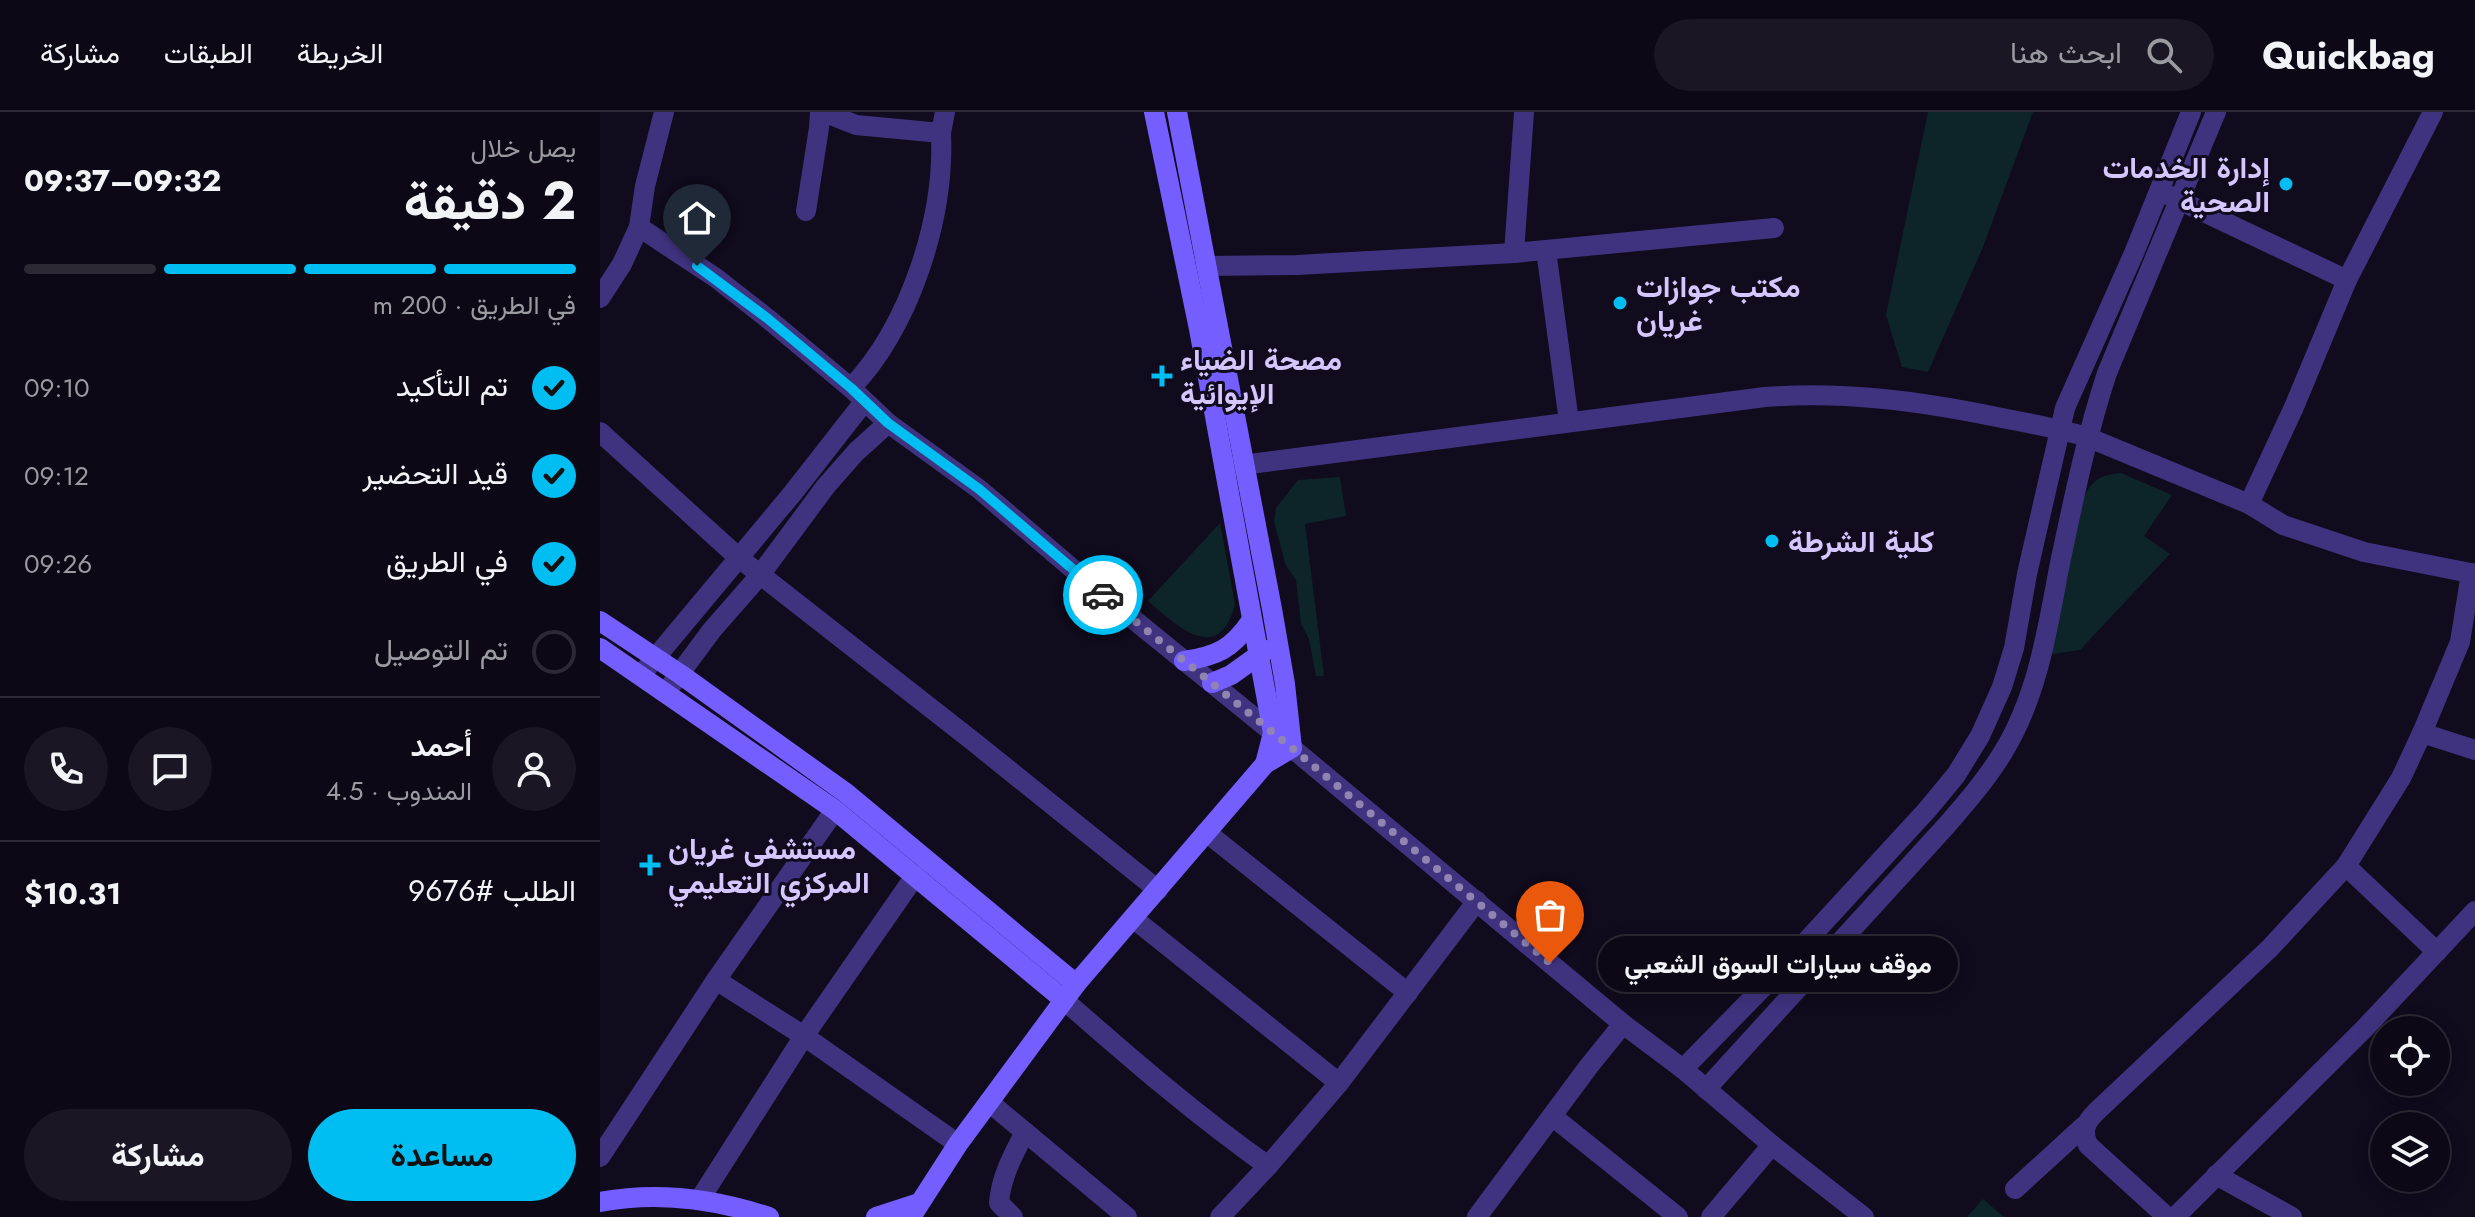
<!DOCTYPE html>
<html lang="ar">
<meta charset="utf-8">
<style>
body{margin:0;font-family:Jost,Vazirmatn,sans-serif;background:#1a1623;color:#f1f3f6;direction:rtl;height:100vh;display:flex;flex-direction:column;font-size:30px;white-space:nowrap}
*{box-sizing:border-box;margin:0}
p{font-size:26px;color:#9a9aa1}
.icon{flex:none;width:44px;height:44px;fill:none;stroke:currentColor;stroke-width:2;stroke-linecap:round;stroke-linejoin:round}
.map{position:relative;flex:1;overflow:hidden;direction:ltr}
.drawer{display:flex;flex-direction:column;background:#0c0816;width:600px}
.drawer>*{flex:none}
.tools{position:absolute;left:1770px;top:904px;display:grid;gap:16px}
.tools a{display:grid;place-items:center;width:80px;height:80px;border-radius:50%;background:#0c0816;box-shadow:0 4px 20px #0003,0 0 0 2px #2c2935;font-size:40px}
.pin{position:absolute;display:grid;place-items:center;width:68px;height:68px;color:#fff;margin:-82px -34px;border-radius:50% 50% 50% 0;rotate:-45deg;box-shadow:0 0 8px #0007}
.pin .icon{rotate:45deg}
.courier{position:absolute;display:grid;place-items:center;width:80px;height:80px;margin:-40px;border:6px solid #00bdf2;border-radius:50%;background:#fff;color:#222;box-shadow:0 2px 10px #0007}
.bubble{position:absolute;height:56px;border-radius:28px;background:#0c0816;box-shadow:0 4px 20px #0003,0 0 0 2px #2c2935;font-size:26px;font-weight:700;line-height:56px;text-align:center;direction:rtl}
.summary em{font-style:normal;font-weight:700}
.summary div{display:flex;flex-direction:column-reverse}
.summary{display:flex;align-items:center;justify-content:space-between;height:136px;padding:0 24px}
h1{font-size:52px;font-weight:700;line-height:60px}
.bar{display:grid;grid-template-columns:repeat(4,1fr);gap:12px 8px;align-content:center;height:96px;padding:0 24px}
.bar i{height:10px;border-radius:6px;background:#2c2935}
.bar .active{background:#00bdf2}
.bar p{grid-column:span 4}
.line{display:flex;align-items:center;gap:20px;padding:0 24px;border-top:2px solid #2c2935}
.line div{flex:1}
.round{display:grid;place-items:center;flex:none;width:84px;height:84px;border-radius:42px;background:#1a1623}
ol{padding:0 24px;list-style:none}
li{display:flex;align-items:center;gap:24px;height:88px}
li p{margin-inline-start:auto}
li .icon{padding:8px;border-radius:50%;background:#00bdf2;color:#111;stroke-width:4}
li:last-child{color:#9a9aa1}
li i{width:44px;height:44px;border:4px solid #2c2935;border-radius:50%}
.primary-button{display:flex;gap:16px;margin-top:auto;padding:16px 24px}
.primary-button a{flex:1;height:92px;border-radius:48px;background:#00bdf2;color:#111;font-size:32px;font-weight:700;line-height:92px;text-align:center}
.primary-button a+a{background:#1a1623;color:#f1f3f6}
header{display:flex;align-items:center;gap:48px;box-sizing:border-box;height:112px;padding:0 40px;background:#0c0816;border-bottom:2px solid #2c2935}
header strong{font-size:38px}
nav{display:flex;gap:44px;margin-inline-start:auto;font-size:28px}
.search{width:560px;height:72px;background:#1a1623;display:flex;align-items:center;gap:20px;box-sizing:border-box;padding:0 28px;border-radius:44px;color:#9a9aa1;font-size:30px}
main{display:flex;flex:1;min-height:0}
.map>svg:first-child{display:block}
.green{fill:#0d2528}
.lines{fill:none;stroke-linecap:round;stroke-linejoin:round}
.street{stroke:#3f337f;stroke-width:20}
.secondary{stroke:#755eff;stroke-width:20}
.done{stroke:#8f85b0;stroke-width:8;stroke-dasharray:0 14.4}
.route{stroke:#00bdf2;stroke-width:10}
.poi-dot{fill:#00bdf2;stroke:#100b1d;stroke-width:3}
.labels{text-anchor:middle;dominant-baseline:central;stroke-width:6;stroke-linejoin:round;paint-order:stroke}
.poi-label{font-size:30px;font-weight:bold;fill:#d4c7ff;stroke:#100b1d;text-anchor:start}
</style>
<header>
<strong>Quickbag</strong>
<div class="search"><svg class="icon" aria-label="search" viewBox="0 0 24 24"><circle cx="10" cy="10" r="6"/><path d="M15 15l6 6"/></svg>ابحث هنا</div>
<nav><a>الخريطة</a><a>الطبقات</a><a>مشاركة</a></nav>
</header>
<main>
<div class="map">
<svg width="1875" height="1105" viewBox="0 0 1875 1105">
<rect width="100%" height="100%" fill="#100b1d"/>
<g class="green">
<path d="M1328,0H1433L1383,135L1328,260L1302,255L1286,203Z"/>
<path d="M1521,361L1572,383L1544,424L1570,442L1480,538L1453,542L1449,540L1479,393C1492,370 1494,364 1521,361Z"/>
<path d="M740,365L746,404L705,412L724,564H716L709,527L701,512L696,468L686,454L674,410L676,396L698,368Z"/>
<path d="M620,411L635,492C619,554 578,515 548,489Z"/>
<path d="M1383,1087L1404,1105H1367Z"/>
</g>
<g class="lines">
<g class="street">
<path d="M64,0L45,74L39,115L116,166L167,206L251,276L288,311L379,377L501,481L692,636L1023,912L1083,957L1172,1033L1264,1105"/>
<path d="M223,0L256,13L341,21L345,0"/>
<path d="M1568,83L1747,168L1694,295L1649,392"/>
<path d="M206,99L219,16L220,0"/>
<path d="M946,138L969,310"/>
<path d="M914,141L924,0"/>
<path d="M606,154L697,153L914,141L1174,116"/>
<path d="M1747,168L1833,0"/>
<path d="M0,186L22,152L39,115"/>
<path d="M251,276C310,214 345,106 341,21"/>
<path d="M0,320L139,446L374,630L558,778"/>
<path d="M627,355L1165,285C1244,279 1319,289 1397,305C1427,311 1457,316 1487,325L1649,392L1683,413L1764,440L1875,462"/>
<path d="M41,563L192,382L264,290"/>
<path d="M66,580L112,518L160,463L226,374L256,340L288,311"/>
<path d="M1822,621L1875,638"/>
<path d="M606,720L808,881"/>
<path d="M1746,754L1837,840"/>
<path d="M534,807L739,971"/>
<path d="M116,868L204,924L358,1032"/>
<path d="M464,888C530,946 596,1003 668,1054"/>
<path d="M1083,957L1179,859L1327,698L1356,663L1380,624L1402,575L1414,536L1427,462L1465,296L1534,141L1591,0"/>
<path d="M1106,977L1346,714C1366,691 1386,668 1402,642C1437,586 1447,520 1459,456C1473,390 1486,325 1507,261L1616,0"/>
<path d="M389,990L527,1105"/>
<path d="M952,1004L1078,1105"/>
<path d="M0,1045L116,868L235,698"/>
<path d="M1616,1063L1692,1105"/>
<path d="M1415,1077L1484,1014"/>
<path d="M100,1087L204,924L315,764"/>
<path d="M413,1105L399,1091C401,1065 413,1043 425,1020"/>
<path d="M620,1105L668,1054L739,971L877,789"/>
<path d="M877,1105L989,954L1023,912"/>
<path d="M1111,1105L1172,1033"/>
<path d="M1567,1105L1488,1033C1482,1018 1485,1011 1496,1000L1670,836L1746,754L1801,666L1822,621L1860,530L1871,461"/>
<path d="M1575,1105L1765,916L1875,799"/>
</g>
<g class="secondary">
<path d="M554,0L599,217L673,621L665,652"/>
<path d="M0,509L80,562L246,681L476,872"/>
<path d="M0,536L235,698L464,888"/>
<path d="M584,549C617,544 632,537 651,509"/>
<path d="M612,571L631,563L666,538"/>
<path d="M0,1090C57,1079 115,1087 169,1105"/>
<path d="M276,1105L319,1091"/>
<path d="M311,1105L358,1032L476,872L665,652L692,636L685,572L672,497L577,0"/>
</g>
</g>
<g class="lines">
<path class="done" d="M503,483L692,636L950,851"/>
<path class="route" d="M97,154L167,206L251,276L288,311L379,377L503,483"/>
</g>
<g class="poi-dot">
<circle cx="1686" cy="72" r="8"/>
<circle cx="1020" cy="191" r="8"/>
<path d="M558 252h8v8h8v8h-8v8h-8v-8h-8v-8h8z"/>
<circle cx="1172" cy="429" r="8"/>
<path d="M46 741h8v8h8v8h-8v8h-8v-8h-8v-8h8z"/>
</g>
<g class="labels">
<g class="poi-label">
<text x="1670" y="55" text-anchor="end">إدارة الخدمات<tspan x="1670" dy="34">الصحية</tspan></text>
<text x="1036" y="174">مكتب جوازات<tspan x="1036" dy="34">غريان</tspan></text>
<text x="580" y="247">مصحة الضياء<tspan x="580" dy="34">الإيوائية</tspan></text>
<text x="1188" y="429">كلية الشرطة</text>
<text x="68" y="736">مستشفى غريان<tspan x="68" dy="34">المركزي التعليمي</tspan></text>
</g>
</g>
</svg>
<div class="tools">
<a><svg class="icon" aria-label="locate" viewBox="0 0 24 24"><circle cx="12" cy="12" r="6"/><path d="M12 2v4M12 18v4M2 12h4M18 12h4"/></svg></a>
<a><svg class="icon" aria-label="layers" viewBox="0 0 24 24"><path d="M12 4l9 5-9 5-9-5zM3 14l9 5 9-5"/></svg></a>
</div>
<div class="pin" style="left:950px;top:851px;background:#ea580c"><svg class="icon" aria-label="bag" viewBox="0 0 24 24"><path d="M5 8h14l-1 12H6zM9 8a3 3 0 0 1 6 0"/></svg></div>
<div class="pin" style="left:97px;top:154px;background:#1f2937"><svg class="icon" aria-label="home" viewBox="0 0 24 24"><path d="M3 11l9-7 9 7M6 9v11h12V9"/></svg></div>
<div class="courier" style="left:503px;top:483px"><svg class="icon" aria-label="car" viewBox="0 0 24 24"><path d="M5 17H2v-5l4-1 3-4h7l3 4 3 1v5h-3M9 17h6M6 11h13"/><circle cx="7" cy="17" r="2"/><circle cx="17" cy="17" r="2"/></svg></div>
<div class="bubble" style="left:998px;top:824px;width:360px">موقف سيارات السوق الشعبي</div>
</div>
<section class="drawer">
<div class="summary"><div><h1>2 دقيقة</h1><p>يصل خلال</p></div><em>09:32–09:37</em></div>
<div class="bar"><i class="active"></i><i class="active"></i><i class="active"></i><i></i><p>في الطريق · 200 m</p></div>
<ol>
<li><svg class="icon" aria-label="check" viewBox="0 0 24 24"><path d="M5 12l5 5 9-10"/></svg>تم التأكيد<p>09:10</p></li>
<li><svg class="icon" aria-label="check" viewBox="0 0 24 24"><path d="M5 12l5 5 9-10"/></svg>قيد التحضير<p>09:12</p></li>
<li><svg class="icon" aria-label="check" viewBox="0 0 24 24"><path d="M5 12l5 5 9-10"/></svg>في الطريق<p>09:26</p></li>
<li><i></i>تم التوصيل</li>
</ol>
<div class="line" style="height:144px"><a class="round"><svg class="icon" aria-label="person" viewBox="0 0 24 24"><circle cx="12" cy="8" r="4"/><path d="M4 21q1-7 8-7t8 7"/></svg></a><div><b>أحمد</b><p>المندوب · 4.5</p></div><a class="round"><svg class="icon" aria-label="chat" viewBox="0 0 24 24"><path d="M4 5h16v11H9l-5 4z"/></svg></a><a class="round"><svg class="icon" aria-label="phone" viewBox="0 0 24 24"><path d="M5 4h4l2 5-3 2q2 4 5 5l2-3 5 2v4C11 20 4 13 5 4z"/></svg></a></div>
<div class="line" style="height:104px"><div>الطلب #9676</div><b>$10.31</b></div>
<div class="primary-button"><a>مساعدة</a><a>مشاركة</a></div>
</section>
</main>
